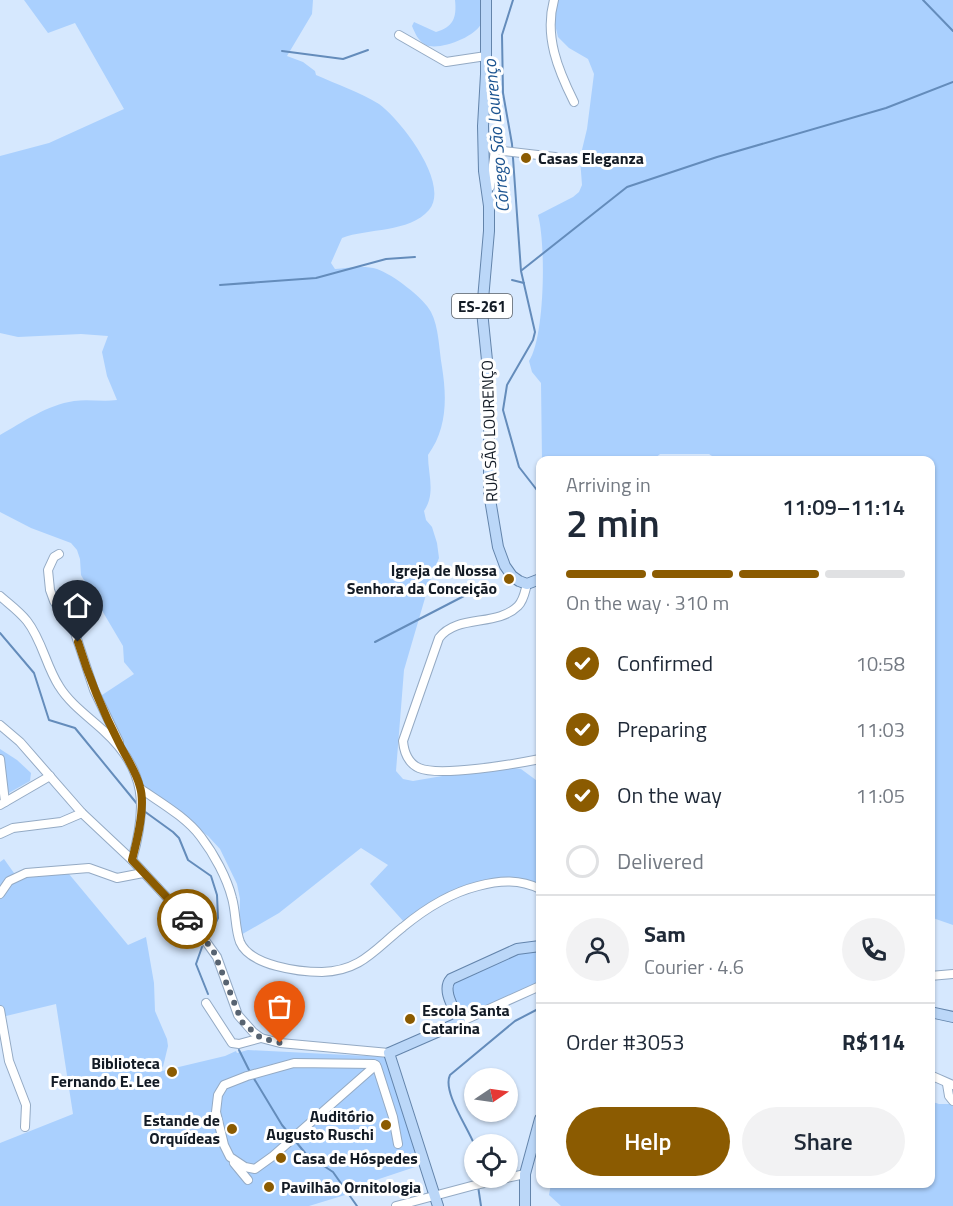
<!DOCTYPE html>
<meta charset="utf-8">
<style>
body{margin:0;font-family:"Titillium Web",sans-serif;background:#f2f2f3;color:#1f2937;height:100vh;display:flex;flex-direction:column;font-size:22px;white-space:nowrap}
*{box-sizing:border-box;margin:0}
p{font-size:20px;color:#747a83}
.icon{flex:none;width:33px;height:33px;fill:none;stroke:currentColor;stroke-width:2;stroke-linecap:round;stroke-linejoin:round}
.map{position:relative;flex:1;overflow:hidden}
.details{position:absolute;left:536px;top:456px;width:399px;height:732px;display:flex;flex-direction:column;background:#fff;border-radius:12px;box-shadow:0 2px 4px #0004}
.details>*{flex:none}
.needle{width:39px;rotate:77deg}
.tools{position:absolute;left:464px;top:1068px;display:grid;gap:12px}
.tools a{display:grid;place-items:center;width:54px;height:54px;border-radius:50%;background:#fff;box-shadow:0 2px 4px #0004;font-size:30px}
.pin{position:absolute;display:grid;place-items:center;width:51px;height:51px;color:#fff;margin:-62px -26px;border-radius:50% 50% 50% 0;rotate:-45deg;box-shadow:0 0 6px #0007}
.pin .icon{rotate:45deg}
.courier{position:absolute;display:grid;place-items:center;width:60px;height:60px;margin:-30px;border:4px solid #8b5b01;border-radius:50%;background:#fff;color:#222;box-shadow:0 2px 8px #0007}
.overview em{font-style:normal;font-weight:600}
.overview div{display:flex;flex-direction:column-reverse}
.overview{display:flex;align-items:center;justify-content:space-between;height:102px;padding:0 30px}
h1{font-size:39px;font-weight:600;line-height:45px}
.bar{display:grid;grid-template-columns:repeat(4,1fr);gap:9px 6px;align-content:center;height:72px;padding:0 30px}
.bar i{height:8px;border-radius:4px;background:#e0e1e3}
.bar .current{background:#8b5b01}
.bar p{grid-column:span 4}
.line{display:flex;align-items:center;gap:15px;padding:0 30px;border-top:2px solid #e0e1e3}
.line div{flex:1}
.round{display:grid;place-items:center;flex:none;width:63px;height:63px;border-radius:32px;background:#f2f2f3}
ol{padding:0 30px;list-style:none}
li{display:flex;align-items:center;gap:18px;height:66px}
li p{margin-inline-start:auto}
li .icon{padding:6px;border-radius:50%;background:#8b5b01;color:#fff;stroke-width:4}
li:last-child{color:#747a83}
li i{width:33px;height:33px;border:3px solid #e0e1e3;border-radius:50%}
.action{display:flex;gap:12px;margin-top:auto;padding:12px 30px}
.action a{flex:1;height:69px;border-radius:36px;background:#8b5b01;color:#fff;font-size:24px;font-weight:600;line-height:69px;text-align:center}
.action a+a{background:#f2f2f3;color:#1f2937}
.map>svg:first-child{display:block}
.green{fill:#aad0fe}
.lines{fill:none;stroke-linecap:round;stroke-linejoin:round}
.stream{stroke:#648cbb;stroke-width:2}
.minor-casing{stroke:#94aac4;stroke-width:10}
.major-casing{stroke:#6384ab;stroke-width:12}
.minor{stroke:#fff;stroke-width:8}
.major{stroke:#bbd7f8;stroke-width:10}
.done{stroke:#576371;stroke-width:6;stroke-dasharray:0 10.8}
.route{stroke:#8b5b01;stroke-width:8}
.poi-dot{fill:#8b5b01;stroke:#fff;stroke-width:2}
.labels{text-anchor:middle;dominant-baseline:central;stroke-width:6;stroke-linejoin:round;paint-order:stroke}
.shield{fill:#fff;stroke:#5a5f66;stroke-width:1.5}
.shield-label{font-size:15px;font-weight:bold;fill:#131b25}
.poi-label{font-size:16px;font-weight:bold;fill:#131b25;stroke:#fff;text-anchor:start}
.street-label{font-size:16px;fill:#131b25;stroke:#fff}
.water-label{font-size:18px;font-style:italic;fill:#1c5490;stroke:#fff}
</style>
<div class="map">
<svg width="953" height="1206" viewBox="0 0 953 1206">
<rect width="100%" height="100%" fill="#d6e8fe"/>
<g class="green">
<path d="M24,0H313L312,14L287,56L303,62L315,71L316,75C336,84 360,92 379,104C400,119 451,184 429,210C409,233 368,228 342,238L331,263L335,269C348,268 364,265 377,269C392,274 424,298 431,312C439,327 439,350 442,367C447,398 447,429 428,455C428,475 436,493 424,511L426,520L432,527L437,543L439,558L430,581L404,670L396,771L403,779L413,781L501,766L521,769L540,783V889L485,882L455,889L404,922L370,884L388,865L361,848L279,913L239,936L240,899L237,884L220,849L208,836L140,786L122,743L99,697L134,674L124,662L123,646L81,575L80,559L77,550L71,543L31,528L0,512V435C23,422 47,405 74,401C88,399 103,402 117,400L107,376L102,352L108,336L81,334L18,337L0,333V156L49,143L124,109L75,23L48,33Z"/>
<path d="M455,0H480C481,7 483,17 481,24C475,37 439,51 426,45C418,41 415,33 412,26L414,22L436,32C453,27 457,18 455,0Z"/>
<path d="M554,0H953V925L930,917V460H718L709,454H660L653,460H542L541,383L532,372L529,361C545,337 546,244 538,215L573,197L579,192L582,185L580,158L587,129L594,74L588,59L569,48L558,37L554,20Z"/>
<path d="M0,749L17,760L31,773L30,781L0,798Z"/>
<path d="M4,859L19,880L26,872L64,868L128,945L146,937L154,983L155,1011L167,1039L168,1046L162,1071L225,1056L236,1051L237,1053L248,1050L387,1057L421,1165L373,1181L345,1195L309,1206H0V1143L73,1114L56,1004L6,1016L5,1025L0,1029V862Z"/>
<path d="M540,950V983L466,1015L462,1014L450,987L451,984L522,951Z"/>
<path d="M930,1101L939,1104H953V1206H561L549,1195L551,1184H930Z"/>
</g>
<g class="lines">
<g class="stream">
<path d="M513,0L502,35L503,93L512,144L521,271L535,332L533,340L507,385L503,410L519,467L540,494"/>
<path d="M923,0L953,31"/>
<path d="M282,51L343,59L368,50"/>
<path d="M522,270L627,187L717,157L886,108L953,82"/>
<path d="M512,280L524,283"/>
<path d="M220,285L316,278L386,259L415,257"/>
<path d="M0,633L34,673L49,720L75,728L138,805"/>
<path d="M375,642L464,596"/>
<path d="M144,811L173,832L179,838L188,860L211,876L217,895L218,918L209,937"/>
<path d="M202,947L196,964L208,994"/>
<path d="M239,1050L250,1072"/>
<path d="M253,1077L282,1125L306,1154L333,1172L357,1206"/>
<path d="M474,1144C468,1128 442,1091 450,1075L515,1021L540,1008"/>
<path d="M478,1186L481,1206"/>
</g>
<defs>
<g id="minor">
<path d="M554,0C544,36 558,70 574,102"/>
<path d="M399,35L446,62L486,56"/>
<path d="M490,187L495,150L555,157"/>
<path d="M59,554L54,557L48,570L50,590L54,601L75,633L94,690L119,742"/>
<path d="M527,584C525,591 524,600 518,606C497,627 457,614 439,638L403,741C404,752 408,763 419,768C440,777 515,764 540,759"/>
<path d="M0,596C9,604 19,611 27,621C42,640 46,666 59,686C70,704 89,717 104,731C147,770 147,808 132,860"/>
<path d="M0,725L20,742L82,813L132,860L199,932L217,957L238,1015L253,1032L261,1038L280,1043L389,1053"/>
<path d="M0,759L5,802"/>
<path d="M141,789C161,803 186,817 201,837C214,854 227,878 232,898C236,912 235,929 240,942C250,966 300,972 322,972C361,971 375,949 403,927C426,908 450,893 478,886C500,880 520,879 540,889"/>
<path d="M0,805L50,776"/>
<path d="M0,834L13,828L61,822L82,813"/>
<path d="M0,894L9,881L26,873L89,868L117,878L143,873"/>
<path d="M930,976L953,974"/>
<path d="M206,1003L232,1043L239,1044L261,1038"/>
<path d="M0,1010L9,1061L26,1105L25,1127"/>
<path d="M460,1022L540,986"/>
<path d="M930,1075L953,1085"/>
<path d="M947,1084L949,1096L953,1101"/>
<path d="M294,1137L376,1065"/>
<path d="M290,1141L273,1156L255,1169L245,1167L230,1157L224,1145L216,1112L218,1095L224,1085L247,1076L294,1063L374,1064L377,1067L393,1117L398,1144"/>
<path d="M234,1163L248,1180"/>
<path d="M396,1206L475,1185L525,1174"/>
</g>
<g id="major">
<path d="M486,0V74L483,126L484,171L489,206V231L482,311L489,380V493L498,547L505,566L512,576L519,581L527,584L540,579"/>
<path d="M930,1012L953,1017"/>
<path d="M438,1206L389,1053L460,1022C455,1010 441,990 451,979L517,949L540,946"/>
<path d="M525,1206V1174L540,1119"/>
</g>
</defs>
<use href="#minor" class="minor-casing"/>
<use href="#major" class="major-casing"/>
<use href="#minor" class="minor"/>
<use href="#major" class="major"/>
</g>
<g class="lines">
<path class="done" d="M187,919L213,950L242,1022L261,1038L280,1043"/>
<path class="route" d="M78,642C89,678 103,712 120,745C127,759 136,771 140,787C146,806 137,841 132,860L187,919"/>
</g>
<g class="poi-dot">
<circle cx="526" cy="158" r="6"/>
<circle cx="509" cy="579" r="6"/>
<circle cx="410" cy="1019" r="6"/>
<circle cx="172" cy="1072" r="6"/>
<circle cx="386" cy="1125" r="6"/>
<circle cx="232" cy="1129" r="6"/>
<circle cx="281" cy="1158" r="6"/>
<circle cx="269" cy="1187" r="6"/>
</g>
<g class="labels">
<rect class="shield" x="452" y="294" width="60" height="24" rx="4.5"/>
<g class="shield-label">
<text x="482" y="306">ES-261</text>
</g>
<g class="poi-label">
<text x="538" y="158">Casas Eleganza</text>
<text x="497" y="570" text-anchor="end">Igreja de Nossa<tspan x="497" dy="18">Senhora da Conceição</tspan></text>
<text x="422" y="1010">Escola Santa<tspan x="422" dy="18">Catarina</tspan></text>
<text x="160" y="1063" text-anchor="end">Biblioteca<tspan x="160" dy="18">Fernando E. Lee</tspan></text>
<text x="374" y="1116" text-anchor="end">Auditório<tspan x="374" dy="18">Augusto Ruschi</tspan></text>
<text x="220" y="1120" text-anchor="end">Estande de<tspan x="220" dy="18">Orquídeas</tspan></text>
<text x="293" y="1158">Casa de Hóspedes</text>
<text x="281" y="1187">Pavilhão Ornitologia</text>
</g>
<g class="street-label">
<text transform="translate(489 431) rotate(-92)">RUA SÃO LOURENÇO</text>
</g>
<g class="water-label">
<text transform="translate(496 136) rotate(-95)">Córrego São Lourenço</text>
</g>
</g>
</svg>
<div class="tools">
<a><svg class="needle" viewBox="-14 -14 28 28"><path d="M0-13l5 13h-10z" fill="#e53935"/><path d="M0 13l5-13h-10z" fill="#747a83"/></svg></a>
<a><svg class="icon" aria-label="locate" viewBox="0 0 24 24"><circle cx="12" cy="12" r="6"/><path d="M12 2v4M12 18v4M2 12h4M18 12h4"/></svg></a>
</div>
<div class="pin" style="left:280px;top:1043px;background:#ea580c"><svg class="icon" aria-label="bag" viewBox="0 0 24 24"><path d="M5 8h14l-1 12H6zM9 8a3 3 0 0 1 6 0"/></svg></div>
<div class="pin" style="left:78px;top:642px;background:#1f2937"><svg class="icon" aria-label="home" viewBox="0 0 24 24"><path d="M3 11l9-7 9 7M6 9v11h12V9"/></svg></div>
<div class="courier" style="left:187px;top:919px"><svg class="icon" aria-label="car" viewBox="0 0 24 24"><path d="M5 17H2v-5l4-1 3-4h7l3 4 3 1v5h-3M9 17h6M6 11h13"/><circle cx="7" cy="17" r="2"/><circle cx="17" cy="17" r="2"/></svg></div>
<section class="details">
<div class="overview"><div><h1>2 min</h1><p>Arriving in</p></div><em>11:09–11:14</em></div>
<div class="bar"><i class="current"></i><i class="current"></i><i class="current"></i><i></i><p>On the way · 310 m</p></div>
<ol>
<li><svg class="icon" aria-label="check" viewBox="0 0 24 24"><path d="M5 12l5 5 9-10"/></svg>Confirmed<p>10:58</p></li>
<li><svg class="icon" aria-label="check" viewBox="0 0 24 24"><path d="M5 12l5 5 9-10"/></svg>Preparing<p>11:03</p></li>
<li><svg class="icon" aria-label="check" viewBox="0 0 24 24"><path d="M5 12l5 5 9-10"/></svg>On the way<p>11:05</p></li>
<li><i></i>Delivered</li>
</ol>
<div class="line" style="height:108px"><a class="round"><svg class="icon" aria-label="person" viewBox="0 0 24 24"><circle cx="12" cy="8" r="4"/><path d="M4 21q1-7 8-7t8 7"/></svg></a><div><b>Sam</b><p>Courier · 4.6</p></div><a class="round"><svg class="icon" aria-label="phone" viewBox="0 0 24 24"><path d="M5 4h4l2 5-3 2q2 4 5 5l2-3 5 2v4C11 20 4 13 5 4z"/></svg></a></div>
<div class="line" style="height:78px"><div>Order #3053</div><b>R$114</b></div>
<div class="action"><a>Help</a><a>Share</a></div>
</section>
</div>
